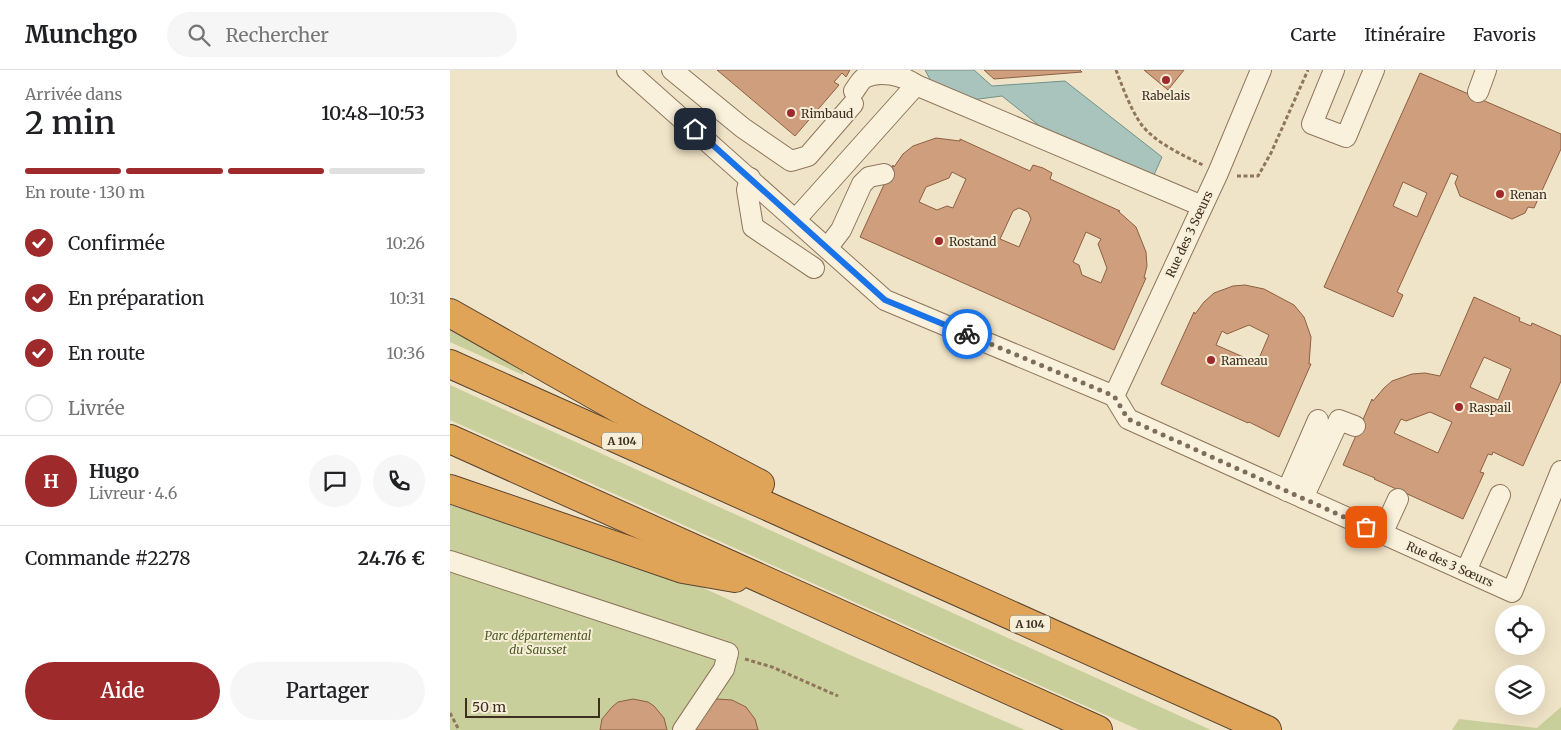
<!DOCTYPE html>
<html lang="fr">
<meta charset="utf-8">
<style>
body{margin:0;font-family:Merriweather,serif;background:#f6f6f6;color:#202124;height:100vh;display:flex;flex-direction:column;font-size:19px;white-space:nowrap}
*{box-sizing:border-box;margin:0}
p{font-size:16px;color:#757577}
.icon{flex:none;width:28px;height:28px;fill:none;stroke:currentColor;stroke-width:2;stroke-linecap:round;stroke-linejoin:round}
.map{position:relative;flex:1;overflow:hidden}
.drawer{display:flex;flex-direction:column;background:#fff;width:450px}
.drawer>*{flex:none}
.buttons{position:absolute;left:1045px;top:535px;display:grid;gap:10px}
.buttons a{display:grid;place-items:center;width:50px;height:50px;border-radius:50%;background:#fff;box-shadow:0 5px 20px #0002;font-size:25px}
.scale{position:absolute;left:15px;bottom:12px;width:135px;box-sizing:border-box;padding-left:5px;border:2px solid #3d2e20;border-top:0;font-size:14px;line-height:18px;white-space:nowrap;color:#3d2e20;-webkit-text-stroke:4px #f7eed8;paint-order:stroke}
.pin{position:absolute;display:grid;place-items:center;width:42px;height:42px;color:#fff;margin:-21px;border-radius:10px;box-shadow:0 2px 8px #0006}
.courier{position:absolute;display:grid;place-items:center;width:50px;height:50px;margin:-25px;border:4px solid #1a73e8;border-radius:50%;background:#fff;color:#222;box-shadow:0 1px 6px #0007}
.overview em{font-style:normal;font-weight:600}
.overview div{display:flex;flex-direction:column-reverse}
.overview{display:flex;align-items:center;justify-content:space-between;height:85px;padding:0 25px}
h1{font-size:32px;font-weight:600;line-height:38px}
.bar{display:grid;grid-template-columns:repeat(4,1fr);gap:8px 5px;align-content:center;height:60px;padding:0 25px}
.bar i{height:6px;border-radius:4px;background:#e0e0e0}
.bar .current{background:#9e2a2b}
.bar p{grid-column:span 4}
.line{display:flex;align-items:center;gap:12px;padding:0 25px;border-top:1px solid #e0e0e0}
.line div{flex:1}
.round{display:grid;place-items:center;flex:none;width:52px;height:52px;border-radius:26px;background:#f6f6f6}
ol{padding:0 25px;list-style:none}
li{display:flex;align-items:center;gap:15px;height:55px}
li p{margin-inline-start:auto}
li .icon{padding:5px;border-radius:50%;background:#9e2a2b;color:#fff;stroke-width:4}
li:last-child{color:#757577}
li i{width:28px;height:28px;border:2px solid #e0e0e0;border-radius:50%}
.cta{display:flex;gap:10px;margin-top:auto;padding:10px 25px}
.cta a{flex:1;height:58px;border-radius:30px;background:#9e2a2b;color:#fff;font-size:20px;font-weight:600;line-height:58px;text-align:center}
.cta a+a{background:#f6f6f6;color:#202124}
header{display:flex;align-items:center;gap:30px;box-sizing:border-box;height:70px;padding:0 25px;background:#fff;border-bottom:1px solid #e0e0e0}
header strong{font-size:24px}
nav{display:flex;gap:28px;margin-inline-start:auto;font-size:18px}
.search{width:350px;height:45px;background:#f6f6f6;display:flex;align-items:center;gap:12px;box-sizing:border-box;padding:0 18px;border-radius:28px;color:#757577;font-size:19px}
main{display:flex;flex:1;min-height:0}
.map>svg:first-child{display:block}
.green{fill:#c9cf9b}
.water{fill:#a9c4bc;stroke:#6f938a}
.building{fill:#cf9f7d;stroke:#8d5f41;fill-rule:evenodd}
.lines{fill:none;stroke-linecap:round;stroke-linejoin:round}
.minor-casing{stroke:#8d765c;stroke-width:22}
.highway-casing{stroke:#5b4430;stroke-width:30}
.path{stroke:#8d765c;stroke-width:3;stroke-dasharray:4 2.5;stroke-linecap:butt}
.minor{stroke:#faf1dc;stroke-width:20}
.highway{stroke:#e0a458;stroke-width:28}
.done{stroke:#7c6e5b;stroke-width:5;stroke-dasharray:0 9}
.route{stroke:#1a73e8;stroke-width:6}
.poi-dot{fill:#9e2a2b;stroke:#f7eed8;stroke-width:2}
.labels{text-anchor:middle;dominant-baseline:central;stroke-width:4;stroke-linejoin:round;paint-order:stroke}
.shield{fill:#f7eed8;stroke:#756857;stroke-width:1}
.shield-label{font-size:11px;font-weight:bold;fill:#3d2e20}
.poi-label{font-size:12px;fill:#3d2e20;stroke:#f7eed8;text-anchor:start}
.street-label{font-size:12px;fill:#3d2e20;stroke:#f7eed8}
.park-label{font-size:12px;font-style:italic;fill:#4d5a26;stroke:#f7eed8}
</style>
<header>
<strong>Munchgo</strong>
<div class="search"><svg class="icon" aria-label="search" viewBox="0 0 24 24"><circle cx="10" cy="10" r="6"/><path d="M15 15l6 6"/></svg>Rechercher</div>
<nav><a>Carte</a><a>Itinéraire</a><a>Favoris</a></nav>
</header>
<main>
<section class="drawer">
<div class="overview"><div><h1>2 min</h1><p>Arrivée dans</p></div><em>10:48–10:53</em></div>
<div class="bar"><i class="current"></i><i class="current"></i><i class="current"></i><i></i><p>En route · 130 m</p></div>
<ol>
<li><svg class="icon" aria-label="check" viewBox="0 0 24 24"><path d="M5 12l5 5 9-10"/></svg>Confirmée<p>10:26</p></li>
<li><svg class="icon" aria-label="check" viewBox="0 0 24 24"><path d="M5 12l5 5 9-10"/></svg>En préparation<p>10:31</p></li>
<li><svg class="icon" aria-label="check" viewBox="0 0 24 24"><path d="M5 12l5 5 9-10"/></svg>En route<p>10:36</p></li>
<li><i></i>Livrée</li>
</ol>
<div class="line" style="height:90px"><b class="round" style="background:#9e2a2b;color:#fff">H</b><div><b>Hugo</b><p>Livreur · 4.6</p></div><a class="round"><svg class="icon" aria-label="chat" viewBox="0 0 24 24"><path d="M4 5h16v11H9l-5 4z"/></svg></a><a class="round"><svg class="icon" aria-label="phone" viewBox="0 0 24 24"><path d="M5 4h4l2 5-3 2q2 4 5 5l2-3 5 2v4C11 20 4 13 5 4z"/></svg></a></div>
<div class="line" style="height:65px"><div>Commande #2278</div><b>24.76 €</b></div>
<div class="cta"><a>Aide</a><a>Partager</a></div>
</section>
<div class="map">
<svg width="1111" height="660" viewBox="0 0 1111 660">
<rect width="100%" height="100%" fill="#f0e4c8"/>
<g class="green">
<path d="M0,256L74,297L73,305L0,272Z"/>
<path d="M0,315L761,660H689L0,350Z"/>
<path d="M0,435L247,515L400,585L575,660H0Z"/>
<path d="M1111,637V660H1002L1009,649L1087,658Z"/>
</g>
<path class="water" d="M475,0H524L542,16L615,11L712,87L703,107L601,65L552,26L521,30L481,11Z"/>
<g class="building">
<path d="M267,0H400L396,7L392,3L384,12L389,15L345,66Z"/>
<path d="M534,0H630L632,2L544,9Z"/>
<path d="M694,0H734L718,20Z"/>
<path d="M970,3L1111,64V79L1084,138L1078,137L1075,143L1062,149L1010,126L1005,113L1008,106L1001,103L947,222L953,225L943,247L874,217ZM953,112L977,123L967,147L943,136Z"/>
<path d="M486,68L510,71V69L580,101L583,95L593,98L602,103L600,109L670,141H668L686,157L696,182L697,196L694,208H696L664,280L410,167L443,95L444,97L453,84L463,76ZM502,102L516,109L503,138L497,136L487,140L469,132L476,117L499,108ZM569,138L578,142L581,149L569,177L550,169L563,141ZM636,162L651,169L648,174L657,198L651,213L632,205L629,195L623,192Z"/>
<path d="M795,215L814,219L844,235L854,247L861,267L859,294H861L829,367L799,352L798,353L711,314L744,242L745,244L754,232L764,223L783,216ZM799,255L819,265L807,293L766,275L772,261L777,264Z"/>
<path d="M1024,227L1070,248L1069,251L1081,256L1082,253L1111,266V311L1073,396L1043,382L1042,385L1038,384L1030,402L1034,403L1013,449L924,409L925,408L893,395L922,329L923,331L934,318L942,311L962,304L975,303L990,306ZM1034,287L1061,299L1048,330L1020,317ZM980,342L1002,352L988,383L944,363L951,349L956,351Z"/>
<path d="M183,629L198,632L204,636L214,648L217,660H150L152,649L162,637L168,632Z"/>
<path d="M267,629L282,630L296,637L305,649L308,660H240L260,632Z"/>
</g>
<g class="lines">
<defs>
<g id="minor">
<path d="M177,0L435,230L664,326"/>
<path d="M222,0L293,58L341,91L358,86L403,34"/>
<path d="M811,0L768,103L664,326L678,349L1062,522L1111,401"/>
<path d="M884,0L862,54L896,67L924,0"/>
<path d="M404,21C407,17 410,11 414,8C430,0 452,5 466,15"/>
<path d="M1028,22L1036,0"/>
<path d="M300,108L297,120L303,157L364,198"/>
<path d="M346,149L466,15L752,136"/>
<path d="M378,177L391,160L412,114L419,107L434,104"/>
<path d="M837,421L868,350"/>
<path d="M853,428L889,350L905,356"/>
<path d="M932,464L948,429"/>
<path d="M0,491L278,583L274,599L233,660"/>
<path d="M1016,501L1050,425"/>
</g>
<g id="highway">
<path d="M0,243L187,349L310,414"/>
<path d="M0,294L817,660"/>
<path d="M0,369L648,660"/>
<path d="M0,419L233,499L285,508"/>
</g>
</defs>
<use href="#minor" class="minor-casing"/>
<use href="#highway" class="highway-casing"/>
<g class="path">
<path d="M666,0C673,18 680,38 691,54C704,72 734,86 753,95"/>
<path d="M787,106H808L821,83L858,0"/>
<path d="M295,589L322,597L388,626"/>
<path d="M0,643L9,660"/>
</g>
<use href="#minor" class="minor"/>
<use href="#highway" class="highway"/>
</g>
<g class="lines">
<path class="done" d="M517,264L664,326L678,349L916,457"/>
<path class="route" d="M245,59L435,230L517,264"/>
</g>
<g class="poi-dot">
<circle cx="716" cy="10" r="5"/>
<circle cx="341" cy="43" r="5"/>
<circle cx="1050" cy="124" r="5"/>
<circle cx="489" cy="171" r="5"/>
<circle cx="761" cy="290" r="5"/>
<circle cx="1009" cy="337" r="5"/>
</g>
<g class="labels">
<g class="shield">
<rect x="152" y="362.5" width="40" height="17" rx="4"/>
<rect x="560" y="545.5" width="40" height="17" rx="4"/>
</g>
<g class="shield-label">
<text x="172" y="371">A 104</text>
<text x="580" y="554">A 104</text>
</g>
<g class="poi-label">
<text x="716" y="25" text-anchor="middle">Rabelais</text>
<text x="351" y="43">Rimbaud</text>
<text x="1060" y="124">Renan</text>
<text x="499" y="171">Rostand</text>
<text x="771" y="290">Rameau</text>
<text x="1019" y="337">Raspail</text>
</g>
<g class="street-label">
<text transform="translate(739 164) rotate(-65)">Rue des 3 Sœurs</text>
<text transform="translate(1000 494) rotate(24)">Rue des 3 Sœurs</text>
</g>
<g class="park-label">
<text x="88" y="565">Parc départemental<tspan x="88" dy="14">du Sausset</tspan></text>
</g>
</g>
</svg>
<div class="buttons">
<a><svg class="icon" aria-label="locate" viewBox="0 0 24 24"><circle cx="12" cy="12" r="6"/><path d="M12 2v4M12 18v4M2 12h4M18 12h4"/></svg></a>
<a><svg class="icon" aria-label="layers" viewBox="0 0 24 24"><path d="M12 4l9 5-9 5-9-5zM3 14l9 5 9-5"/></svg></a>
</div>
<div class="scale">50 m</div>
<div class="pin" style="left:916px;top:457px;background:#ea580c"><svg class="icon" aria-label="bag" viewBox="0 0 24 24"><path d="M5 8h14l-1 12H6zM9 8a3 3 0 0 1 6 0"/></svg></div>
<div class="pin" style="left:245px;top:59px;background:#1f2937"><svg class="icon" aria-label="home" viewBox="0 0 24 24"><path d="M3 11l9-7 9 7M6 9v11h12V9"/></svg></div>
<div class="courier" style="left:517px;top:264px"><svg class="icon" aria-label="bike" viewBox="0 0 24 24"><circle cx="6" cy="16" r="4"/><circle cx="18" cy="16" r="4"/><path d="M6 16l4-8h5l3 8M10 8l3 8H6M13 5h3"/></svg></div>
</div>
</main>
